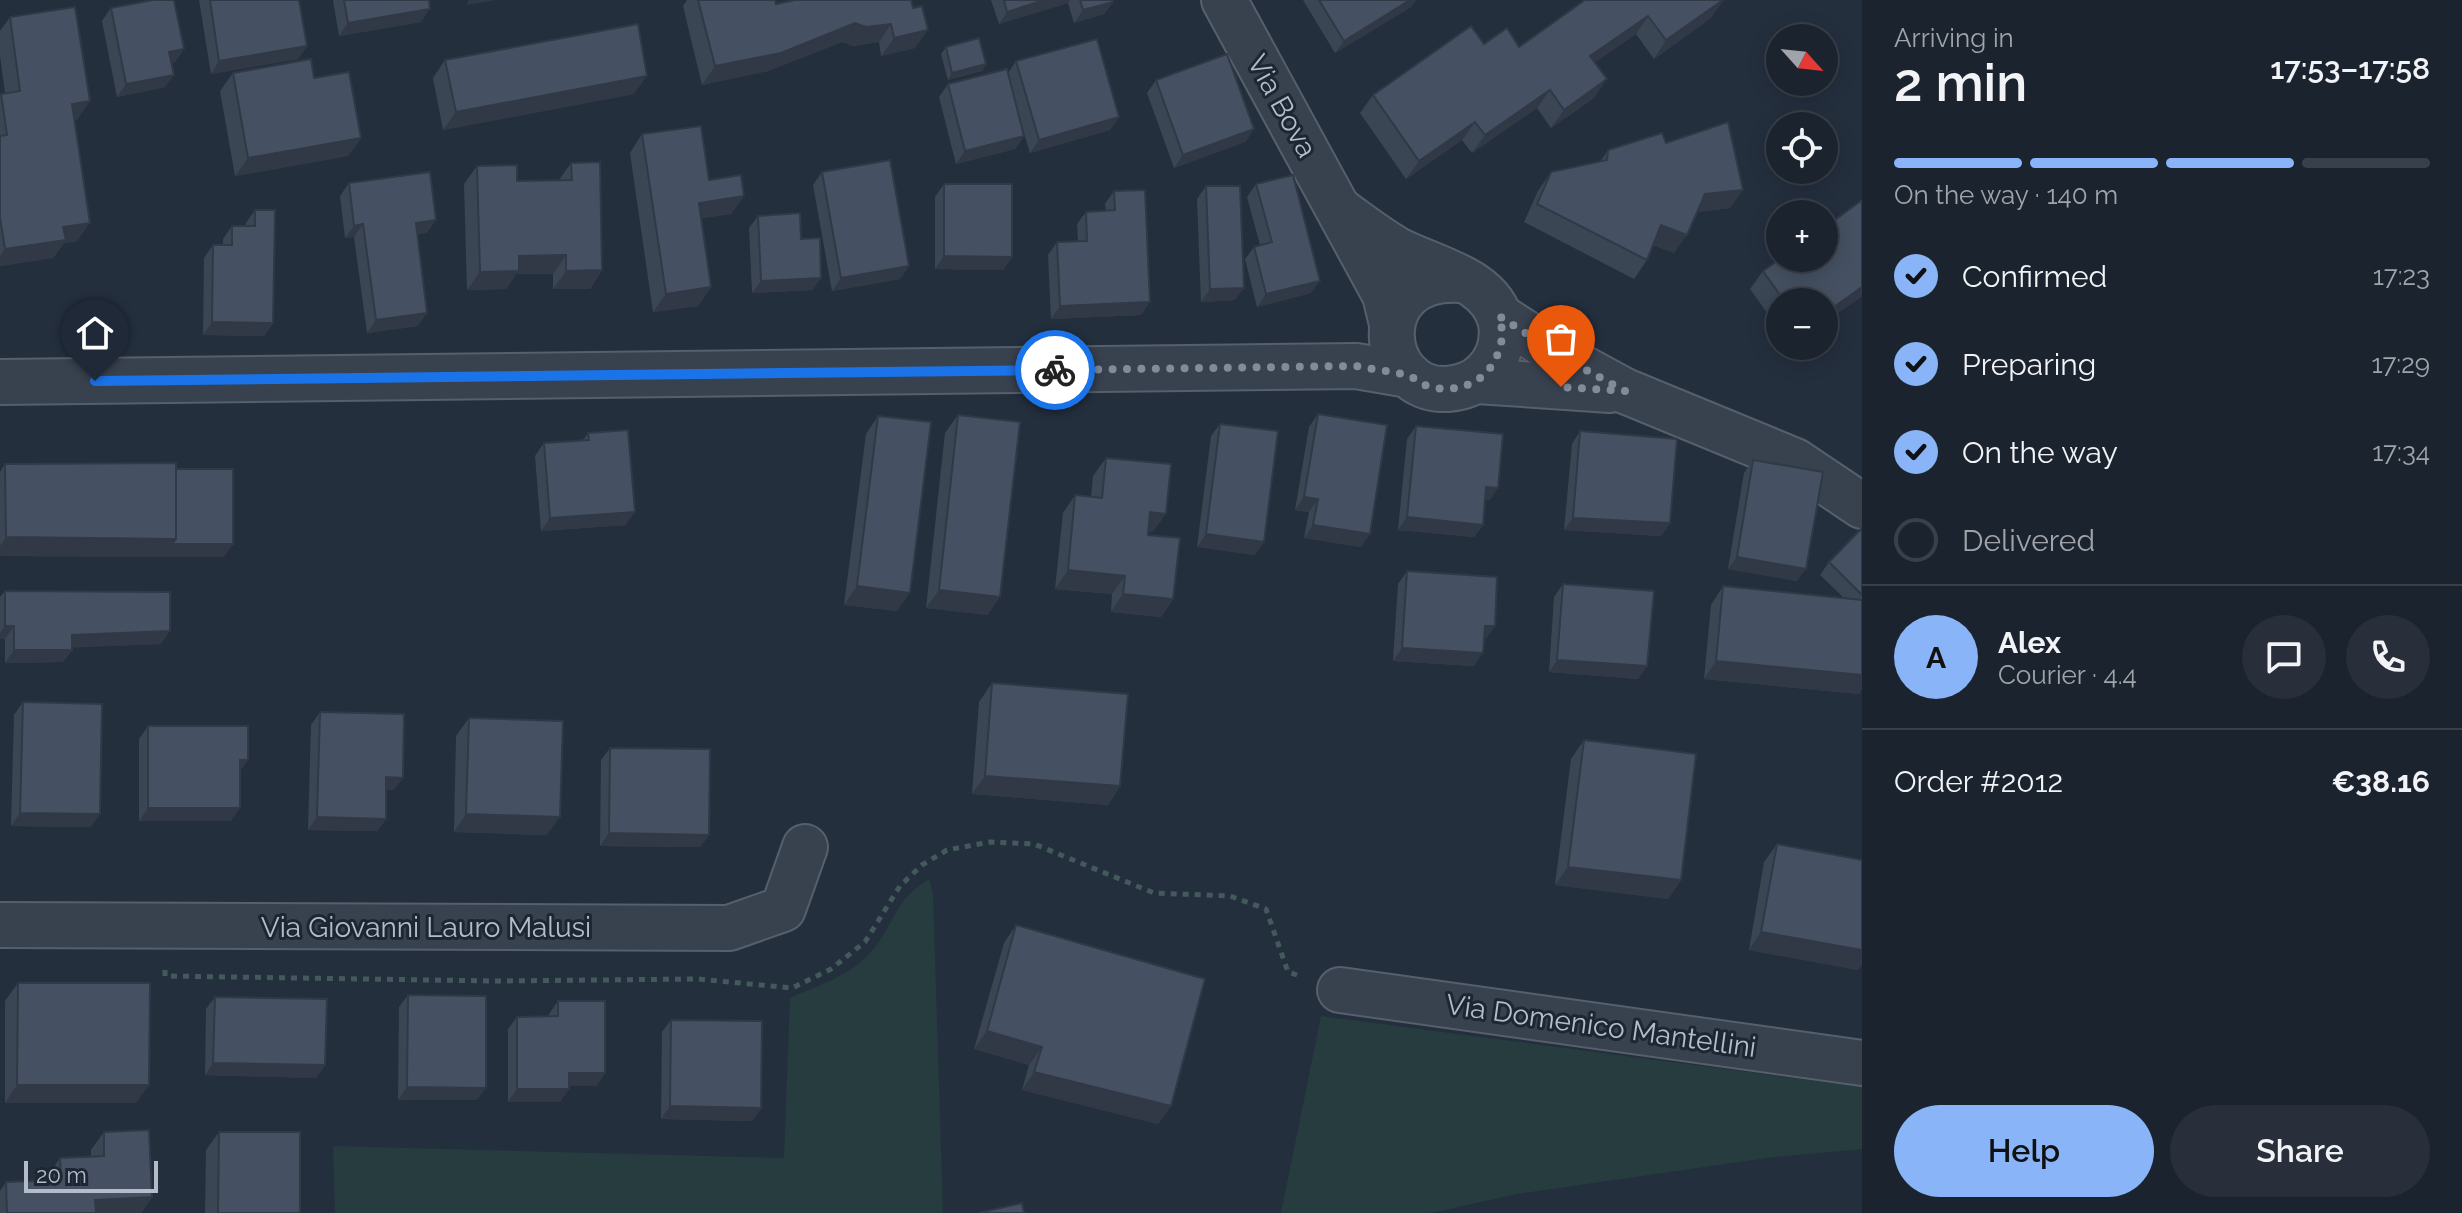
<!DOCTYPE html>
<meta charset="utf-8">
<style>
body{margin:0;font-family:Raleway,sans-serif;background:#282f3a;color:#f1f3f6;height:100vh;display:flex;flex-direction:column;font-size:30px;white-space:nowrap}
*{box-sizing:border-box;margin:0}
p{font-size:26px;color:#a0a4aa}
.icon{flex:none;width:44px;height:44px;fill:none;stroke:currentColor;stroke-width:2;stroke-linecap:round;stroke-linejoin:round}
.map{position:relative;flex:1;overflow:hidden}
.sheet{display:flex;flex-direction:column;background:#1b232e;width:600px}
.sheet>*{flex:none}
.needle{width:52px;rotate:117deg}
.fabs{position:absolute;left:1766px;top:24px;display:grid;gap:16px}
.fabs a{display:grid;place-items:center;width:72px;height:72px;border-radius:50%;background:#1b232e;box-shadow:0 4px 20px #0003,0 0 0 2px #39404a;font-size:40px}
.scale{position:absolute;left:24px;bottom:20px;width:134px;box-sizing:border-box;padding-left:8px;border:4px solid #b4bcc9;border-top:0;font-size:22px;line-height:28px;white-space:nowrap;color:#b4bcc9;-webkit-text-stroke:6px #1d2633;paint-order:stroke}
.pin{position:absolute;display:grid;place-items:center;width:68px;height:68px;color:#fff;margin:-82px -34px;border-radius:50% 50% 50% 0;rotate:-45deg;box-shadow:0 0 8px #0007}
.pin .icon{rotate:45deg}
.courier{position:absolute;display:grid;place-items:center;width:80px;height:80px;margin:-40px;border:6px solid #1a73e8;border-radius:50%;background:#fff;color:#222;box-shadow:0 2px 10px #0007}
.overview em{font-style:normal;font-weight:600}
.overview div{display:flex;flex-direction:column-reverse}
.overview{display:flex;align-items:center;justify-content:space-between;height:136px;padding:0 32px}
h1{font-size:52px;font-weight:600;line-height:60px}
.bar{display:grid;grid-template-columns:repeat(4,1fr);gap:12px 8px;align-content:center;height:96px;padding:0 32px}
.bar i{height:10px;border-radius:6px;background:#39404a}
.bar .current{background:#8ab4f8}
.bar p{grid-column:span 4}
.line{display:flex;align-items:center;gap:20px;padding:0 32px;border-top:2px solid #39404a}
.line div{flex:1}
.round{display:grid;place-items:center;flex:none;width:84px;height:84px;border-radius:42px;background:#282f3a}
ol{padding:0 32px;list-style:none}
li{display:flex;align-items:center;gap:24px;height:88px}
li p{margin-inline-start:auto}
li .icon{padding:8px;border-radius:50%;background:#8ab4f8;color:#111;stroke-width:4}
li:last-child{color:#a0a4aa}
li i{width:44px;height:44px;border:4px solid #39404a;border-radius:50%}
.action{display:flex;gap:16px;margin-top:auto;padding:16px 32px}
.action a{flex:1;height:92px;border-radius:48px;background:#8ab4f8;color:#111;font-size:32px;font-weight:600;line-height:92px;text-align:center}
.action a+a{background:#282f3a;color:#f1f3f6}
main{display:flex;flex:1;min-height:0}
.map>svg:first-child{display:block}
.green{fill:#263c3f}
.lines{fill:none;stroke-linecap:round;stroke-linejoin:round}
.minor-casing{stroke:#565f6c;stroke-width:48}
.path{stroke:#44595c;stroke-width:5;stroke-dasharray:6 6;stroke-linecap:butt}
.minor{stroke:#38414e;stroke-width:44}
.wall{fill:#3b4654}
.shaded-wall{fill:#303945}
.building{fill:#455162;stroke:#303945;stroke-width:2}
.done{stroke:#828b98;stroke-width:8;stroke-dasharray:0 14.4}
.route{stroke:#1a73e8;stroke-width:10}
.labels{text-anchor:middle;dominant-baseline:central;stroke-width:6;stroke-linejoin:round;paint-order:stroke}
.street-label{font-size:28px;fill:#b4bcc9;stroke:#1d2633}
</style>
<main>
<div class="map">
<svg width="1862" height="1213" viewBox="0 0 1862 1213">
<rect width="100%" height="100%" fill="#242f3e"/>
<g class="green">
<path d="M929,879L933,894L943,1213H335L333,1146L784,1158L790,998C819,985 850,976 871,952C894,925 895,899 929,879Z"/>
<path d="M1321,1016L1862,1087V1149L1774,1157L1517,1194L1431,1213H1281Z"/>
</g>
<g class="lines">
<defs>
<g id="minor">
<path d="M1224,0L1385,295L1392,324"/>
<path d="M1341,211C1359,224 1377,238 1396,249C1431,268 1492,278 1501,323C1504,342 1498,360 1485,373C1474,384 1462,388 1447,389C1377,393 1365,273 1461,280"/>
<path d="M1499,316L1566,359L1625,391L1795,461L1862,506"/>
<path d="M1477,381L1610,390"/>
<path d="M0,382L1356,366L1409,375"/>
<path d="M0,925L729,928L783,909L805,847"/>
<path d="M1340,990L1862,1063"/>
</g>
</defs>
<use href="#minor" class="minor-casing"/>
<path class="path" d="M165,970V976L497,981L698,979L792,988L831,969L865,942L900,886L922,865L947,850L990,842L1034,844L1154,893L1230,896L1266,909L1288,972L1297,975"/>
<use href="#minor" class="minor"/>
</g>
<g class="wall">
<path d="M199,0H299L307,46L298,59L211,74Z"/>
<path d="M333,0H429L421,22L339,36Z"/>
<path d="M687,0H775L776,4L911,0L915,48L881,56L879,42L853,46L842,42L768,71L702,85L683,6Z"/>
<path d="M991,0H1112L1113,2L1104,14L1074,23L1068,3L999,24Z"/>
<path d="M1303,0H1416L1411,7L1335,53Z"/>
<path d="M1585,0L1711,18L1654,59L1636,34L1595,62L1594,98L1551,128L1537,108L1472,153L1462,140L1406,179L1360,113L1373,95L1484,44L1519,47Z"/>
<path d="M111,8L184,49L175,62L172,63L165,87L117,97L102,21Z"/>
<path d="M10,17L77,120H74L77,241L64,243L53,258L0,266V96L1,94L5,93L0,56V31Z"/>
<path d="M946,47L986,64L982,71L948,80L941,54Z"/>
<path d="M445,60L634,94L443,130L433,78Z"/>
<path d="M1016,61L1119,117L1110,130L1030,153L1015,103L1024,136L1015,149L956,164L939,97L948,84L1008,73Z"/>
<path d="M233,73L314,78L361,138L348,156L235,176L220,91Z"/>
<path d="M1156,80L1254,129L1245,142L1174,168L1147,93Z"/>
<path d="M642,134L709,180L744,196L731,214L701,218L711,287L698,306L653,312L630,153Z"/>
<path d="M1666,143L1730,208L1697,212L1674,253L1653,245L1647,260L1634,279L1524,222L1538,191L1551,172L1600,162L1608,150Z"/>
<path d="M571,163L602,270L590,289H553V274H516L506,289L467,290L464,184L477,166L517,181L559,180Z"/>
<path d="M822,172L909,266L900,279L832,291L813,185Z"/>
<path d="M349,183L427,233L417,234L418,326L367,333L354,237L345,238L340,196Z"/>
<path d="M944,184L1012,257L1003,270L935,269V197Z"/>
<path d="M1256,184L1311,293L1257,307L1245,259L1254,247L1260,245L1247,197Z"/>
<path d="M1206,186L1235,300L1201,302L1197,199Z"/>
<path d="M1114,191L1141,315L1051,319L1048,255L1057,242L1078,241L1077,224L1086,212L1106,211L1105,204Z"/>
<path d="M1862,200V296L1824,323V302H1780V331L1750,289L1763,271Z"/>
<path d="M255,210L273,323L264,336L203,335L204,258L213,245H223V239L232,226H246V223Z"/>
<path d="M758,216L801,239L821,278L812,290L752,293L749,228Z"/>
<path d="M1318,414L1361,547L1304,538L1309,512L1295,510L1309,427Z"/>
<path d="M958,415L988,615L926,608L945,433Z"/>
<path d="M878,416L897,611L844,605L866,434Z"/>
<path d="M1220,424L1255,555L1197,547L1211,436Z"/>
<path d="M1416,426L1490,500H1485L1483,525L1474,537L1398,530L1407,439Z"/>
<path d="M1580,431L1670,523L1661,536L1564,530L1572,444Z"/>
<path d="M588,433L626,525L541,531L535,456L544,443L583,440Z"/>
<path d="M1106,458L1153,532H1148V535L1173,599L1161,617L1111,612L1112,594L1055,589L1063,513L1075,495L1091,497L1093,476Z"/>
<path d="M1753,460L1797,581L1728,569L1744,473Z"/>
<path d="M5,464L176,469L224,557L0,556V472Z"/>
<path d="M1862,528V689L1859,694L1704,679L1711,605L1723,586L1844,598L1820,575L1829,562Z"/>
<path d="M1407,571L1486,639L1484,638L1474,666L1393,661L1398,584Z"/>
<path d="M1563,584L1647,666L1638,679L1549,672L1554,597Z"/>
<path d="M5,591L161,644L72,647V650L63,662L5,663V639H0V597Z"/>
<path d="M992,683L1120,786L1108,805L972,794L979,702Z"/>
<path d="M23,702L91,827L11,826L14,715Z"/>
<path d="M320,712L394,790H386V819L377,831L308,830L311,725Z"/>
<path d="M469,718L547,835L454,832L456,736Z"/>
<path d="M148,726L240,772L231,821H139V739Z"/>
<path d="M1584,740L1681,880L1668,899L1555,885L1571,759Z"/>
<path d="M610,748L709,835L700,847L600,846L601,760Z"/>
<path d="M1777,844L1862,860V965L1858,970L1749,950L1764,862Z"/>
<path d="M1016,925L1171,1106L1158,1124L1022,1090L1029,1065L974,1049L1004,943Z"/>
<path d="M18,983L136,1103H5V1001Z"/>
<path d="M408,995L477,1100H398L399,1007Z"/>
<path d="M215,997L325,1065L316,1078L205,1075L206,1009Z"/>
<path d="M558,1001L605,1073L596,1086H569L560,1102H508V1029L517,1017H549V1014Z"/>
<path d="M671,1020L761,1108L752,1121L661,1119L662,1032Z"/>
<path d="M104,1132L152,1197L141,1213H0V1191L6,1182L48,1180V1176L60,1158L91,1156V1150Z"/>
<path d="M219,1132L300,1213H205L206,1150Z"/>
</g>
<g class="shaded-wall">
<path d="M469,0H496L466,5Z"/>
<path d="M1044,0H1070L1068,3L999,24L1007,12Z"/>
<path d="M1410,0H1416L1411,7L1335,53L1344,41Z"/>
<path d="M1724,0L1711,18L1654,59L1666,40Z"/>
<path d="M1113,2L1104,14L1074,23L1083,10Z"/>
<path d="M430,9L421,22L339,36L348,23Z"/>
<path d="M1648,16L1636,34L1577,74L1590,56Z"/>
<path d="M855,23L891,24L879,42L853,46L842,42L768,71L702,85L715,66Z"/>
<path d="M928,30L915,48L881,56L894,38Z"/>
<path d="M307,46L298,59L211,74L219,61Z"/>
<path d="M184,49L175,62L160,64L169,52Z"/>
<path d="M986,64L982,71L948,80L952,73Z"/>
<path d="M174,75L165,87L117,97L126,84Z"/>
<path d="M647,76L634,94L443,130L456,112Z"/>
<path d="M1607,79L1594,98L1551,128L1564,110Z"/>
<path d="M1550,90L1537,108L1472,153L1485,135Z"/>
<path d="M90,101L77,120L59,122L72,104Z"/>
<path d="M1119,117L1110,130L1030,153L1039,140Z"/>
<path d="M1475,122L1462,140L1406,179L1419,161Z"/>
<path d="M1254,129L1245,142L1174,168L1183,155Z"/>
<path d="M1024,136L1015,149L956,164L965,151Z"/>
<path d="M361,138L348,156L235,176L248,158Z"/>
<path d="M1743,190L1730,208L1693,213L1705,194Z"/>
<path d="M744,196L731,214L686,221L699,203Z"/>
<path d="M436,220L427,233L407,235L416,223Z"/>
<path d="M90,223L77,241L64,243L53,258L0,266V256L5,249L63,227Z"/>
<path d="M363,224L354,237L345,238L354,226Z"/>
<path d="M1661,225L1687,235L1674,253L1649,243Z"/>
<path d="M566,255L553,274H516L506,289L467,290L480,272L519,256Z"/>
<path d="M944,256L1012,257L1003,270L935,269Z"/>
<path d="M909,266L900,279L832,291L841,278Z"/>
<path d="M602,270L590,289H553L566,271Z"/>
<path d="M821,278L812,290L752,293L761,281Z"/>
<path d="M1320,281L1311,293L1257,307L1266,294Z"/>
<path d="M711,287L698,306L653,312L666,294Z"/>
<path d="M1862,287V296L1824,323V314Z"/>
<path d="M1244,288L1235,300L1201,302L1210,289Z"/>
<path d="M1150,302L1141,315L1051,319L1060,306Z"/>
<path d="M427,313L418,326L367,333L376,320Z"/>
<path d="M212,322L273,323L264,336L203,335Z"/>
<path d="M1486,487L1498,488L1490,500L1477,499Z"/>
<path d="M1304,497L1318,499L1309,512L1295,510Z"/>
<path d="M635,512L626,525L541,531L550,518Z"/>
<path d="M1150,512L1166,514L1153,532L1137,530Z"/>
<path d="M1407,517L1483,525L1474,537L1398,530Z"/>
<path d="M1573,518L1670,523L1661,536L1564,530Z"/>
<path d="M1313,525L1370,534L1361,547L1304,538Z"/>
<path d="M1206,534L1264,542L1255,555L1197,547Z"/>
<path d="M6,537L176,539L233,544L224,557L0,556V546Z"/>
<path d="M1737,557L1806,569L1797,581L1728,569Z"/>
<path d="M1068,570L1125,576L1112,594L1055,589Z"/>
<path d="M857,586L910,593L897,611L844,605Z"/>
<path d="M939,590L1000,597L988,615L926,608Z"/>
<path d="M1123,594L1173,599L1161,617L1111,612Z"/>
<path d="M5,626H14L5,639H0V633Z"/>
<path d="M1485,626H1495L1486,639L1476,638Z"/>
<path d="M170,631L161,644L63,648L72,635Z"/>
<path d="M1402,648L1483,653L1474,666L1393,661Z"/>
<path d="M14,650H72L63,662L5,663Z"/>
<path d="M1557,660L1647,666L1638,679L1549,672Z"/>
<path d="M1716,661L1862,675V689L1859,694L1704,679Z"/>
<path d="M240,760H248L239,773Z"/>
<path d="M985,776L1120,786L1108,805L972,794Z"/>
<path d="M386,777L403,778L394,790H378Z"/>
<path d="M148,808H240L231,821H139Z"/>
<path d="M20,813L100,814L91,827L11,826Z"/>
<path d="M466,814L560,817L547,835L454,832Z"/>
<path d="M317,817L386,819L377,831L308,830Z"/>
<path d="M609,833L709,835L700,847L600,846Z"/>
<path d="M1568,867L1681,880L1668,899L1555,885Z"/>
<path d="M1761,932L1862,950V965L1858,970L1749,950Z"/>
<path d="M987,1031L1042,1047L1029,1065L974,1049Z"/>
<path d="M213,1063L325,1065L316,1078L205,1075Z"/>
<path d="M1034,1072L1171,1106L1158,1124L1022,1090Z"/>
<path d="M569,1073H605L596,1086H560Z"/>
<path d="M17,1085H149L136,1103H5Z"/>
<path d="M407,1087L486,1088L477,1100H398Z"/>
<path d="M517,1089H569L560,1102H508Z"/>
<path d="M670,1106L761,1108L752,1121L661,1119Z"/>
<path d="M152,1197L141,1213H86L95,1200Z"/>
</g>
<g class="building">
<path d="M153,0H174L184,49L169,52L174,75L126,84L111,8Z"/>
<path d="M210,0H299L307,46L219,61Z"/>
<path d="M344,0H429L430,9L348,23Z"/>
<path d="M698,0H775L776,4L795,0H911L913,8L922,6L928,30L894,38L891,24L866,27L855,23L781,53L715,66Z"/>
<path d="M1004,0H1044L1007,12Z"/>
<path d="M1080,0H1112L1113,2L1083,10Z"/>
<path d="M1319,0H1410L1344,41Z"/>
<path d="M1585,0H1723L1666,40L1648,16L1590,56L1607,79L1564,110L1550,90L1485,135L1475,122L1419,161L1373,95L1471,26L1484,44L1507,28L1519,47Z"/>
<path d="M75,7L90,101L72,104L90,223L63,227L66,240L5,249L0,218V136L7,135L1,94L20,91L10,17Z"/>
<path d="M638,24L647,76L456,112L445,60Z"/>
<path d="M979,38L986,64L952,73L946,47Z"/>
<path d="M1097,39L1119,117L1039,140L1016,61Z"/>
<path d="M1227,54L1254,129L1183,155L1156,80Z"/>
<path d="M311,59L314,78L349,72L361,138L248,158L233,73Z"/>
<path d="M1007,69L1024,136L965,151L948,84Z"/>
<path d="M1728,122L1743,190L1705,194L1687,235L1661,225L1647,260L1537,204L1551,172L1607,160L1608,150L1662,133L1666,143Z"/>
<path d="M701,126L709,180L741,175L744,196L699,203L711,287L666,294L642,134Z"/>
<path d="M890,160L909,266L841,278L822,172Z"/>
<path d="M600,162L602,270L566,271V255L519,256V271L480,272L477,166L517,165V181L572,180L571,163Z"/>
<path d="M430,172L436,220L416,223L427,313L376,320L363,224L354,226L349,183Z"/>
<path d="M1293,175L1320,281L1266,294L1254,247L1272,242L1256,184Z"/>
<path d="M944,184H1012V257L944,256Z"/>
<path d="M1206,186H1240L1244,288L1210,289Z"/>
<path d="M1145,190L1150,302L1060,306L1057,242L1087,241L1086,212L1115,210L1114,191Z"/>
<path d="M1862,200V287L1824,314V302H1785L1763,271L1781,258H1824V228Z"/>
<path d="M255,210H275L273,323L212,322L213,245H232V226H255Z"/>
<path d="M800,213L801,239L820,238L821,278L761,281L758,216Z"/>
<path d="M1318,414L1387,425L1370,534L1313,525L1318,499L1304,497Z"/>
<path d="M958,415L1020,422L1000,597L939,590Z"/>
<path d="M878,416L931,422L910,593L857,586Z"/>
<path d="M1220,424L1278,431L1264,542L1206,534Z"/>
<path d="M1416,426L1503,434L1498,488L1486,487L1483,525L1407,517Z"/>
<path d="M628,430L635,512L550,518L544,443L589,440L588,433Z"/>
<path d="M1580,431L1677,439L1670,523L1573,518Z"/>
<path d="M1106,458L1171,464L1166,514L1150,512L1148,535L1180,538L1173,599L1123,594L1125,576L1068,570L1075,495L1102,498Z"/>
<path d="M1753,460L1823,472L1806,569L1737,557Z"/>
<path d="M176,463V539L6,537L5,464Z"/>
<path d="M176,469H233V544H172L176,539Z"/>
<path d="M1862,528V595L1829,562Z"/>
<path d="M1407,571L1497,577L1495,626H1485L1483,653L1402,648Z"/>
<path d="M1563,584L1654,591L1647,666L1557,660Z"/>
<path d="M1723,586L1862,600V675L1716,661Z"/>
<path d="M5,591L170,592V631L72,635V650H14V626H5Z"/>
<path d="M992,683L1128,694L1120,786L985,776Z"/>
<path d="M23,702L102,704L100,814L20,813Z"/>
<path d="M320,712L404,714L403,778L386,777V819L317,817Z"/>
<path d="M469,718L563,721L560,817L466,814Z"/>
<path d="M148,726H248V760H240V808H148Z"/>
<path d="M1584,740L1696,754L1681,880L1568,867Z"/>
<path d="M610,748L710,749L709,835L609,833Z"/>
<path d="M1777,844L1862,860V950L1761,932Z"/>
<path d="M1016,925L1205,979L1171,1106L1034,1072L1042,1047L987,1031Z"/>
<path d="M18,983H150L149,1085H17Z"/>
<path d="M408,995L486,996V1088L407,1087Z"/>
<path d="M215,997L327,999L325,1065L213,1063Z"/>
<path d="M558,1001H605V1073H569V1089H517V1017L558,1016Z"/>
<path d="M671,1020L762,1021L761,1108L670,1106Z"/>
<path d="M149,1130L152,1197L95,1200L96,1213H7L6,1182L61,1180L60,1158L104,1156V1132Z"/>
<path d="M219,1132H300V1213H218Z"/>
<path d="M1022,1203L1024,1213H978Z"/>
</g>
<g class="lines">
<path class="done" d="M1055,370L1356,366L1409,375L1424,385L1442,389L1460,388L1477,381L1490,368L1499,352L1503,334L1499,316L1566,359L1625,391L1561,387"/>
<path class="route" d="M95,381L1055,370"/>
</g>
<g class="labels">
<g class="street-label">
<text transform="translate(1282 106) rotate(61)">Via Bova</text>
<text x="426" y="927">Via Giovanni Lauro Malusi</text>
<text transform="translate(1601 1026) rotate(8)">Via Domenico Mantellini</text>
</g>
</g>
</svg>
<div class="fabs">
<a><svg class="needle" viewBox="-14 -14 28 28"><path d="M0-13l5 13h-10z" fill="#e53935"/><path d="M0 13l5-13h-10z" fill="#a0a4aa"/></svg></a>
<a><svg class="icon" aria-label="locate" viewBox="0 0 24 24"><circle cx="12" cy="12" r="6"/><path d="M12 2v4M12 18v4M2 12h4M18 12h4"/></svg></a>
<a>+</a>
<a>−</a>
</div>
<div class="scale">20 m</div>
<div class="pin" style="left:1561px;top:387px;background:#ea580c"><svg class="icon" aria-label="bag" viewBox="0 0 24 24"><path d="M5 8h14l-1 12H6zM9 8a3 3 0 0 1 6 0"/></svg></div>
<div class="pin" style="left:95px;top:381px;background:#1f2937"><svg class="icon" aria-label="home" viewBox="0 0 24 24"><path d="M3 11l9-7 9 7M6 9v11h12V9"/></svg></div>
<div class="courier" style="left:1055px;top:370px"><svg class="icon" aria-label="bike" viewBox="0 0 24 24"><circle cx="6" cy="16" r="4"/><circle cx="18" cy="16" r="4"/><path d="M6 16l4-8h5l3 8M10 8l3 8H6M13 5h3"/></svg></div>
</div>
<section class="sheet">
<div class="overview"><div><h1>2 min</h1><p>Arriving in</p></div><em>17:53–17:58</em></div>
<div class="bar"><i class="current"></i><i class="current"></i><i class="current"></i><i></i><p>On the way · 140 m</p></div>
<ol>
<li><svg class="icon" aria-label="check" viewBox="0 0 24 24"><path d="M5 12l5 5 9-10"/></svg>Confirmed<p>17:23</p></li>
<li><svg class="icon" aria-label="check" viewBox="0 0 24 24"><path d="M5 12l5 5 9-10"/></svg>Preparing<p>17:29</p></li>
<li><svg class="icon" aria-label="check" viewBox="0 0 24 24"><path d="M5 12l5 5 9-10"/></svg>On the way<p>17:34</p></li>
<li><i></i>Delivered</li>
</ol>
<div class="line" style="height:144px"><b class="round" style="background:#8ab4f8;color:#111">A</b><div><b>Alex</b><p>Courier · 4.4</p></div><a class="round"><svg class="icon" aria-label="chat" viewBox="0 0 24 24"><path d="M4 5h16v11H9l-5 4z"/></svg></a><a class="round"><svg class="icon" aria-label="phone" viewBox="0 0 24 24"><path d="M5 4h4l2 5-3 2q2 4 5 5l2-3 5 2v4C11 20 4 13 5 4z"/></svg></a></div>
<div class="line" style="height:104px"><div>Order #2012</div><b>€38.16</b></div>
<div class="action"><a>Help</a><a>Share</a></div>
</section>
</main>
